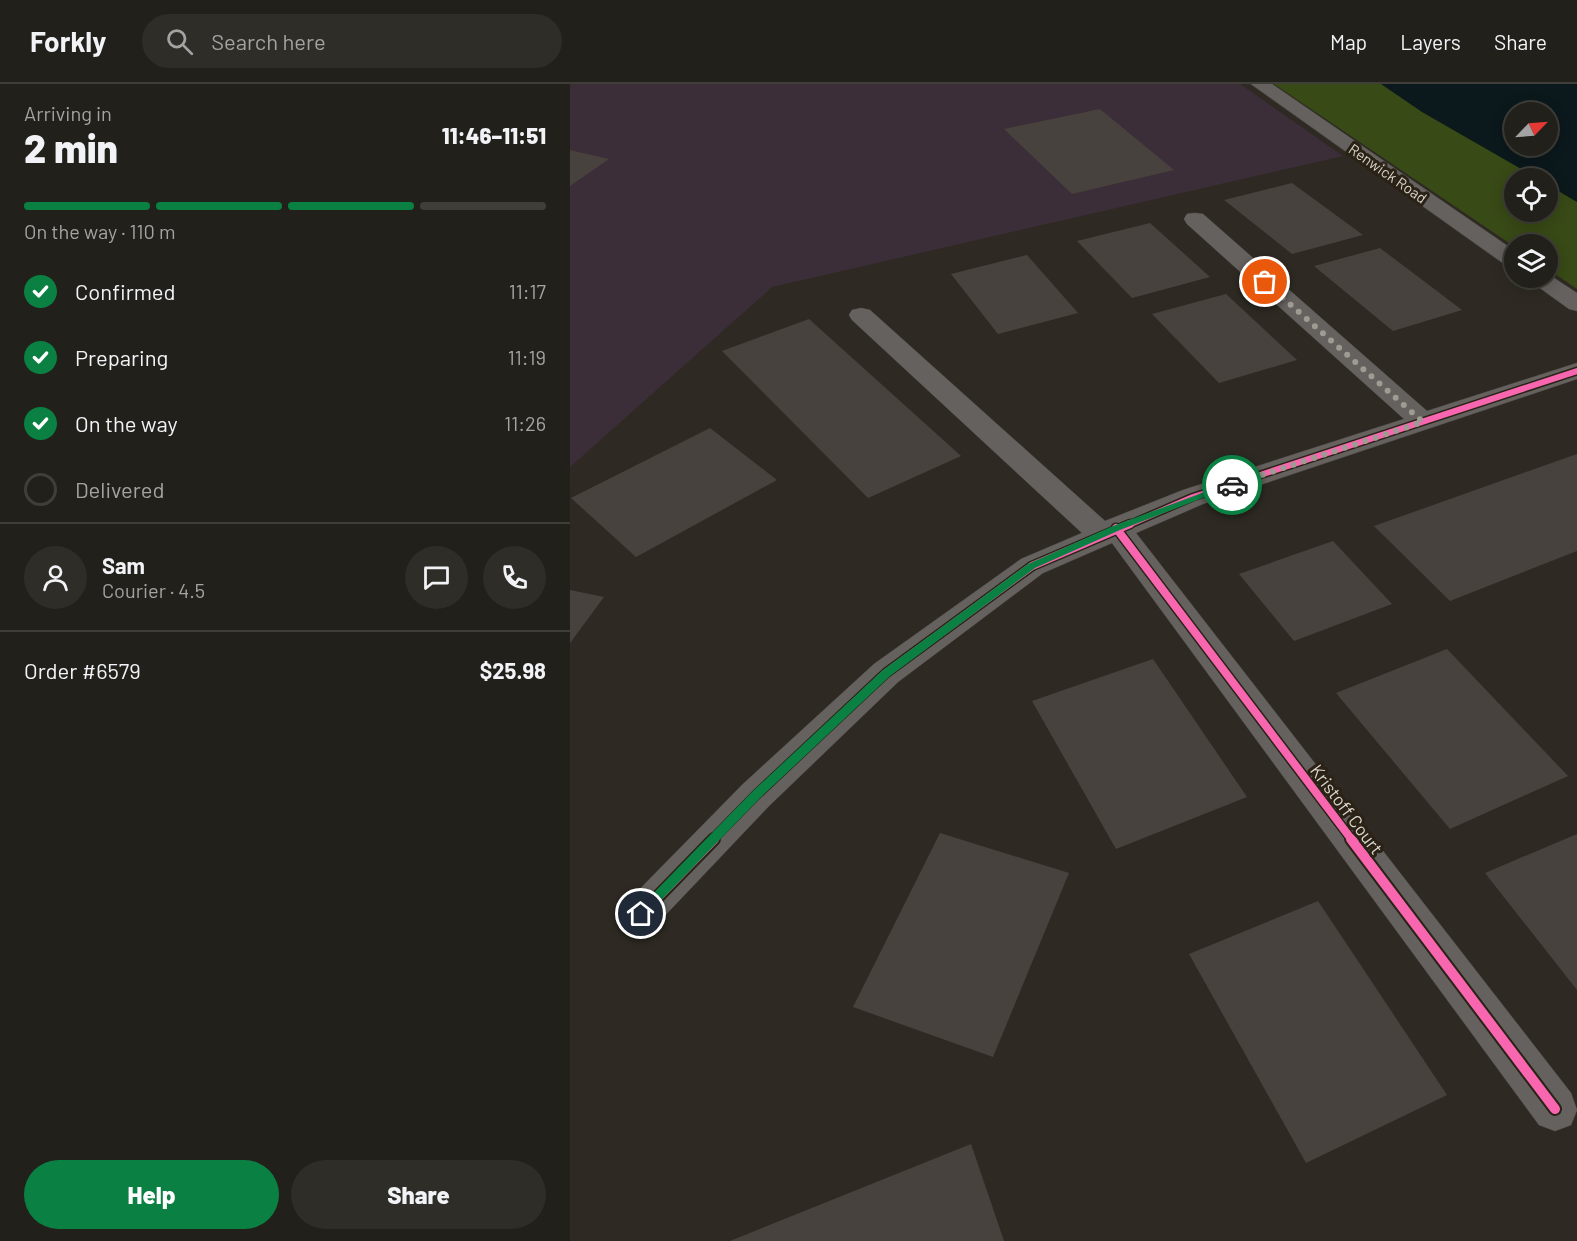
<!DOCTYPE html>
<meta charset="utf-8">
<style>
body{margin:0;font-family:Barlow,sans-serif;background:#2e2d27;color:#f1f3f6;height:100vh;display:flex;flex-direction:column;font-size:22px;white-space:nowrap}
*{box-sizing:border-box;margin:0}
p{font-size:20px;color:#a2a3a2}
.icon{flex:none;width:33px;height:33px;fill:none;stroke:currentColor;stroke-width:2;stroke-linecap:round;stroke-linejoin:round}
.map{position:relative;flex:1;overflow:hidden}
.side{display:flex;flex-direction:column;background:#22201a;width:570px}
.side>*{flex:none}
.needle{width:39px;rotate:65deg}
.fabs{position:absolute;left:934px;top:18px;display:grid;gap:12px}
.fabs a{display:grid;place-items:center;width:54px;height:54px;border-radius:50%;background:#22201a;box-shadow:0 3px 15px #0003,0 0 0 2px #3f3e39;font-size:30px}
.pin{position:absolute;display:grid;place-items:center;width:51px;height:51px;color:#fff;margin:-26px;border:3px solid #fff;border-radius:50%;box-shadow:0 2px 6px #0007}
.courier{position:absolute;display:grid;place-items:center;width:60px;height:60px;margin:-30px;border:4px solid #0b8043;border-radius:50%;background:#fff;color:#222;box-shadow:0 2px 8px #0007}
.overview em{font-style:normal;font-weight:800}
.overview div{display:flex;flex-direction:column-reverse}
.overview{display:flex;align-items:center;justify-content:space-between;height:102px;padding:0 24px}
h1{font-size:39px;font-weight:800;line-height:45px}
.bar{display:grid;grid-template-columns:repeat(4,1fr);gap:9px 6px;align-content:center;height:72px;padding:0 24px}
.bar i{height:8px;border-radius:4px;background:#3f3e39}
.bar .active{background:#0b8043}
.bar p{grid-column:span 4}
.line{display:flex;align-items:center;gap:15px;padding:0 24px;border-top:2px solid #3f3e39}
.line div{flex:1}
.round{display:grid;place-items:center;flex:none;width:63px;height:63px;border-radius:32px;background:#2e2d27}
ol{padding:0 24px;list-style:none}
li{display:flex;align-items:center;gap:18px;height:66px}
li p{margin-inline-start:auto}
li .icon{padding:6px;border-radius:50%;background:#0b8043;color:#fff;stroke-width:4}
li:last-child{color:#a2a3a2}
li i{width:33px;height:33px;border:3px solid #3f3e39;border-radius:50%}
.action{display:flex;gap:12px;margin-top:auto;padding:12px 24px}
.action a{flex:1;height:69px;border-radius:36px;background:#0b8043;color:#fff;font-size:24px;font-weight:800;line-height:69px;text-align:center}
.action a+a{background:#2e2d27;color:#f1f3f6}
header{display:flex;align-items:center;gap:36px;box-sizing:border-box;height:84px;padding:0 30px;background:#22201a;border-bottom:2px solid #3f3e39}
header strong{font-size:28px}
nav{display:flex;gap:33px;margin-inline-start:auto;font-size:21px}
.search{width:420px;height:54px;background:#2e2d27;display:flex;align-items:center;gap:15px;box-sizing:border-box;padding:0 21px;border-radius:33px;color:#a2a3a2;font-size:22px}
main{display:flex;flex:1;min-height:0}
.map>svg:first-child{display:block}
.commercial{fill:#3b2e39}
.green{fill:#384a16;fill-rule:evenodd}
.water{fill:#0b181c;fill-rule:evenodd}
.building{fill:#48423e}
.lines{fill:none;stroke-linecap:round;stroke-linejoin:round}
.minor-casing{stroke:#49453f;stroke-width:1}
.minor{fill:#65615f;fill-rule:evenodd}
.cycleway-far2-casing{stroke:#292215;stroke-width:9}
.cycleway-far1-casing{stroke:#292215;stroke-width:11}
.cycleway-casing{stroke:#292215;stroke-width:14}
.cycleway-far2{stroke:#f766af;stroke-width:6}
.cycleway-far1{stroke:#f766af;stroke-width:8}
.cycleway{stroke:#f766af;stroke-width:10}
.route{fill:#0b8043}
.done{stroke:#9f9a92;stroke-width:6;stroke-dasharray:0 10.8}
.labels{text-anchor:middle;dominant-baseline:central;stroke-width:6;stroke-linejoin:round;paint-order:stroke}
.far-street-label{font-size:15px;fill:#dcd6ce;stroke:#292215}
.street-label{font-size:18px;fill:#dcd6ce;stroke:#292215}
</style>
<header>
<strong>Forkly</strong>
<div class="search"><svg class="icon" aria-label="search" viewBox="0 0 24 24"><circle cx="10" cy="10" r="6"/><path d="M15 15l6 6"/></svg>Search here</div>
<nav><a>Map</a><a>Layers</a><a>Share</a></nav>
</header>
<main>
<section class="side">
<div class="overview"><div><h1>2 min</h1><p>Arriving in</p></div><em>11:46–11:51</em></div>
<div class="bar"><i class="active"></i><i class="active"></i><i class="active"></i><i></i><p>On the way · 110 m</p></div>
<ol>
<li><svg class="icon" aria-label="check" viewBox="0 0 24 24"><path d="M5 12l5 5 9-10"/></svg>Confirmed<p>11:17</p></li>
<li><svg class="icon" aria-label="check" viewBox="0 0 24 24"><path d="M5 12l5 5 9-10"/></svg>Preparing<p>11:19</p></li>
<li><svg class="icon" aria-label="check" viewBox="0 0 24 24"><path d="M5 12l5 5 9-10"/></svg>On the way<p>11:26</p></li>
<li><i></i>Delivered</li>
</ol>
<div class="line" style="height:108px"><a class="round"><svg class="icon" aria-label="person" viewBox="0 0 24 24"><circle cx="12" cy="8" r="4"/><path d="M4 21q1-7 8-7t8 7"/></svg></a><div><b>Sam</b><p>Courier · 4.5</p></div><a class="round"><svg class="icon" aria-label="chat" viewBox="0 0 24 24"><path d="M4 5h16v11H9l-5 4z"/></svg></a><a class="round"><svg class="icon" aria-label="phone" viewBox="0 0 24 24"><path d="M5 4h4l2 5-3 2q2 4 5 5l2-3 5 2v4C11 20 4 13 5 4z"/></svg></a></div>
<div class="line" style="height:78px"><div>Order #6579</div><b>$25.98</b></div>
<div class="action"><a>Help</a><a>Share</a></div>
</section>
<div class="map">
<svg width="1007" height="1157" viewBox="0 0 1007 1157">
<rect width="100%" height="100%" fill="#2e2a23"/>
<path class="commercial" d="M0,0H670L773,72L202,203L0,383Z"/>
<path class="green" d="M704,0H1007V205L978,185V160H945V163ZM945,28H978V62H945ZM945,94H978V128H945Z"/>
<path class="water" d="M811,0H1007V118L978,101V94H967L852,28ZM945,28H978V62H945Z"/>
<g class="building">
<path d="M530,25L604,86L502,110L434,45Z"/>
<path d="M0,66L39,75L0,102Z"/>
<path d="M722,99L793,151L722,170L654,116Z"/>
<path d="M580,139L640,193L562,214L507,157Z"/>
<path d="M810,164L892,226L823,247L744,182Z"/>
<path d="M457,171L508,229L428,250L381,190Z"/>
<path d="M656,210L727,276L649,299L582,230Z"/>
<path d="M239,235L391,372L298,414L152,267Z"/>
<path d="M140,344L207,396L66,473L1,414Z"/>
<path d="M1007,370V467L880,517L804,442Z"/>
<path d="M763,457L822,520L724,557L669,490Z"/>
<path d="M0,506L34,513L0,559Z"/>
<path d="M877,565L998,692L880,745L766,609Z"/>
<path d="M583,575L677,713L546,765L462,617Z"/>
<path d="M370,749L499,789L423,973L283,923Z"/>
<path d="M1007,750V906L915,789Z"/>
<path d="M748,817L877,1011L736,1079L619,870Z"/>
<path d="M401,1060L434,1157H160Z"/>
</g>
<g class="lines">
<defs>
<g id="minor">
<path d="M681,0H702L945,167V184L937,182Z"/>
<path d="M625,129L633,130L857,327L1007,279V295L633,420L566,449L1001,1009L1007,1026L1001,1041L985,1047L969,1041L542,459L473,489L328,598L199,722L85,842L71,848L57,842L51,830L57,818L173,700L304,580L451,475L512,449L282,236L279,231L282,226L291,224L300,226L535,437L613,406L834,335L617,140L614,135L617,130Z"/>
<path d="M978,190L1007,209V227L999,225L956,194H978Z"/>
</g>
</defs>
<use href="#minor" class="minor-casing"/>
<use href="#minor" class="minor"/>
<defs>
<path id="cycleway-far2" d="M556,442L623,413L1007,287"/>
<g id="cycleway-far1">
<path d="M546,444L782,756"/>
<path d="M142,756L186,711L316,589L462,482L560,440"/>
</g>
<g id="cycleway">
<path d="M781,755L985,1025"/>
<path d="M71,830L144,755"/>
</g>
</defs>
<use href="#cycleway-far2" class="cycleway-far2-casing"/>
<use href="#cycleway-far1" class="cycleway-far1-casing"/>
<use href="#cycleway" class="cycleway-casing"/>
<use href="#cycleway-far2" class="cycleway-far2"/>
<use href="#cycleway-far1" class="cycleway-far1"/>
<use href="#cycleway" class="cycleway"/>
</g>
<path class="route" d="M659,399L666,401L550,446L465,484L320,592L190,714L75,833H67V826L182,708L313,586L458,480L543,442Z"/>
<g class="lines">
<path class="done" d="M662,401L853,338L695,198"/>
</g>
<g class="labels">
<g class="far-street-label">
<text transform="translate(818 89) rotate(35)">Renwick Road</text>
</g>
<g class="street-label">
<text transform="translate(777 725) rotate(53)">Kristoff Court</text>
</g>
</g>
</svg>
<div class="fabs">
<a><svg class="needle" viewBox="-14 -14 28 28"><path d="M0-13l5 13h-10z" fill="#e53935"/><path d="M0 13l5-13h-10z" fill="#a2a3a2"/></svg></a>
<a><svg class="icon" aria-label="locate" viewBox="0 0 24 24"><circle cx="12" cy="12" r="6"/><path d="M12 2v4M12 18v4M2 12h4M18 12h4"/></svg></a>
<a><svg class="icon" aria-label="layers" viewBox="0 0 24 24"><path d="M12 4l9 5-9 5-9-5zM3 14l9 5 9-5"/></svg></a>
</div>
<div class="pin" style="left:695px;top:198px;background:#ea580c"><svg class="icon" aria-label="bag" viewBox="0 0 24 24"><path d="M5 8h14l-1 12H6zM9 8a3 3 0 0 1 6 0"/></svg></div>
<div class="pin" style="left:71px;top:830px;background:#1f2937"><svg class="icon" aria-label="home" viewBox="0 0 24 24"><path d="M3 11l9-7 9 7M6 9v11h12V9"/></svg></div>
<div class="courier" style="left:662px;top:401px"><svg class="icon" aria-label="car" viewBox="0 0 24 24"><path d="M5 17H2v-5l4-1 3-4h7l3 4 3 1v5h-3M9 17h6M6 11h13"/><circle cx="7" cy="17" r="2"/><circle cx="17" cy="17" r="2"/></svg></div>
</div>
</main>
